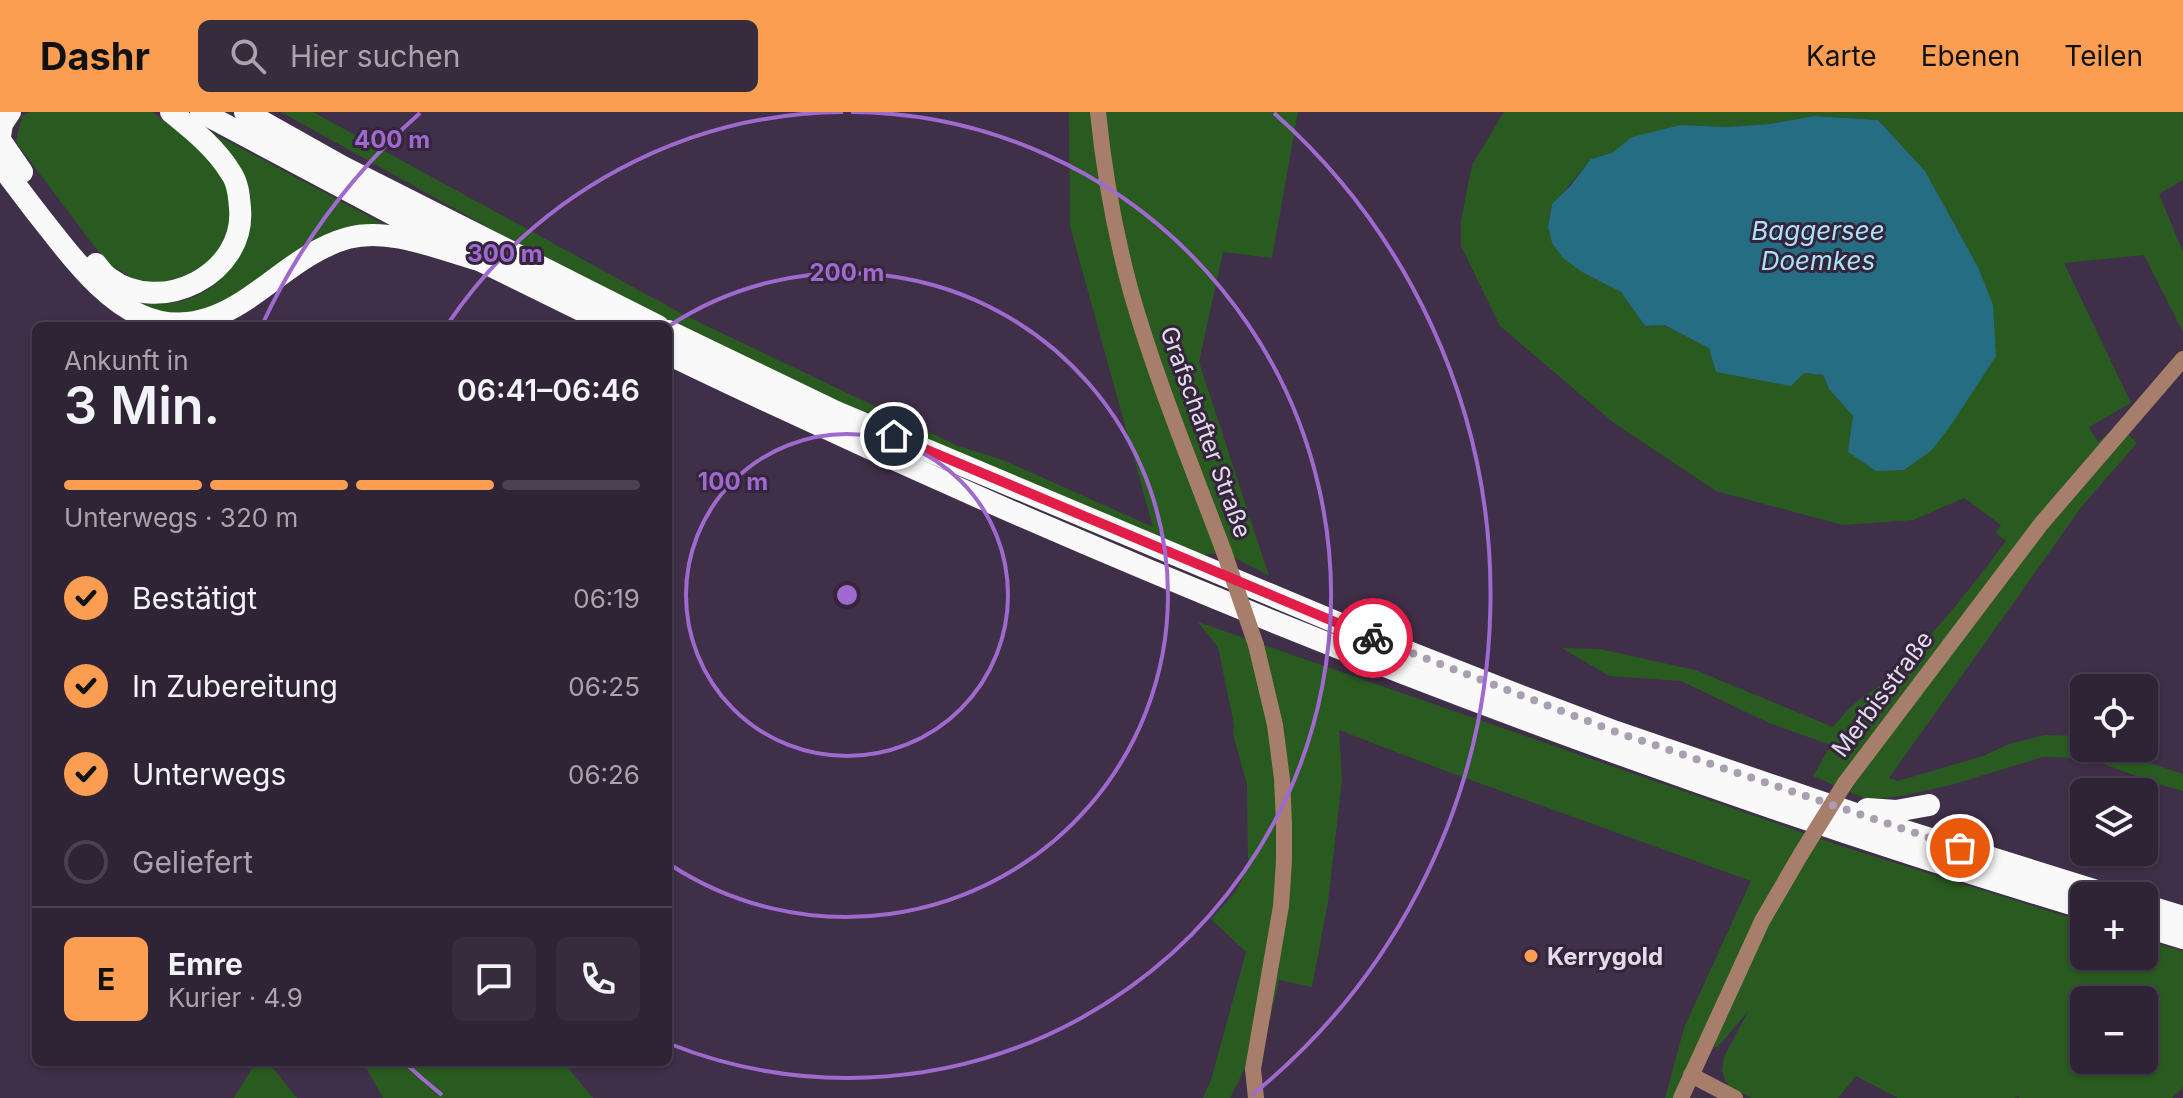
<!DOCTYPE html>
<html lang="de">
<meta charset="utf-8">
<style>
body{margin:0;font-family:Inter,sans-serif;background:#372b3e;color:#f1f3f6;height:100vh;display:flex;flex-direction:column;font-size:30px;white-space:nowrap}
*{box-sizing:border-box;margin:0}
p{font-size:26px;color:#a7a4ad}
.icon{flex:none;width:44px;height:44px;fill:none;stroke:currentColor;stroke-width:2;stroke-linecap:round;stroke-linejoin:round}
.map{position:relative;flex:1;overflow:hidden}
.side{position:absolute;left:32px;top:210px;width:640px;height:744px;display:flex;flex-direction:column;background:#2f2336;border-radius:12px;box-shadow:0 2px 6px #0004,0 0 0 2px #4a4051}
.side>*{flex:none}
.buttons{position:absolute;left:2070px;top:562px;display:grid;gap:16px}
.buttons a{display:grid;place-items:center;width:88px;height:88px;border-radius:12px;background:#2f2336;box-shadow:0 2px 6px #0004,0 0 0 2px #4a4051;font-size:40px}
.pin{position:absolute;display:grid;place-items:center;width:68px;height:68px;color:#fff;margin:-34px;border:4px solid #fff;border-radius:50%;box-shadow:0 2px 8px #0007}
.courier{position:absolute;display:grid;place-items:center;width:80px;height:80px;margin:-40px;border:6px solid #e11d48;border-radius:50%;background:#fff;color:#222;box-shadow:0 2px 10px #0007}
.overview em{font-style:normal;font-weight:600}
.overview div{display:flex;flex-direction:column-reverse}
.overview{display:flex;align-items:center;justify-content:space-between;height:136px;padding:0 32px}
h1{font-size:52px;font-weight:600;line-height:60px}
.bar{display:grid;grid-template-columns:repeat(4,1fr);gap:12px 8px;align-content:center;height:96px;padding:0 32px}
.bar i{height:10px;border-radius:6px;background:#4a4051}
.bar .on{background:#fb9e51}
.bar p{grid-column:span 4}
.line{display:flex;align-items:center;gap:20px;padding:0 32px;border-top:2px solid #4a4051}
.line div{flex:1}
.round{display:grid;place-items:center;flex:none;width:84px;height:84px;border-radius:12px;background:#372b3e}
ol{padding:0 32px;list-style:none}
li{display:flex;align-items:center;gap:24px;height:88px}
li p{margin-inline-start:auto}
li .icon{padding:8px;border-radius:50%;background:#fb9e51;color:#111;stroke-width:4}
li:last-child{color:#a7a4ad}
li i{width:44px;height:44px;border:4px solid #4a4051;border-radius:50%}
header{display:flex;align-items:center;gap:48px;box-sizing:border-box;height:112px;padding:0 40px;background:#fb9e51;color:#111}
header strong{font-size:38px}
nav{display:flex;gap:44px;margin-inline-start:auto;font-size:28px}
.search{width:560px;height:72px;background:#372b3e;display:flex;align-items:center;gap:20px;box-sizing:border-box;padding:0 28px;border-radius:12px;color:#a7a4ad;font-size:30px}
.map>svg:first-child{display:block}
.green{fill:#295b20;fill-rule:evenodd}
.water{fill:#256d82}
.lines{fill:none;stroke-linecap:round;stroke-linejoin:round}
.minor{stroke:#a67e6b;stroke-width:16}
.highway{stroke:#f9f9f9;stroke-width:22}
.minor-bridge{stroke:#a67e6b;stroke-width:16}
.done{stroke:#aa9fb1;stroke-width:8;stroke-dasharray:0 14.4}
.route{stroke:#e11d48;stroke-width:10}
.ring{fill:none;stroke:#a069ce;stroke-width:4}
.poi-dot{fill:#fb9e51;stroke:#34253d;stroke-width:3}
.labels{text-anchor:middle;dominant-baseline:central;stroke-width:6;stroke-linejoin:round;paint-order:stroke}
.street-label{font-size:24px;fill:#e4dbea;stroke:#34253d}
.poi-label{font-size:24px;font-weight:bold;fill:#e4dbea;stroke:#34253d;text-anchor:start}
.water-label{font-size:26px;font-style:italic;fill:#aae2f6;stroke:#34253d}
.centre{fill:#a069ce;stroke:#34253d;stroke-width:4}
.ring-label{font-size:24px;text-anchor:middle;font-weight:bold;fill:#a069ce;stroke:#34253d;stroke-width:6;stroke-linejoin:round;paint-order:stroke}
</style>
<header>
<strong>Dashr</strong>
<div class="search"><svg class="icon" aria-label="search" viewBox="0 0 24 24"><circle cx="10" cy="10" r="6"/><path d="M15 15l6 6"/></svg>Hier suchen</div>
<nav><a>Karte</a><a>Ebenen</a><a>Teilen</a></nav>
</header>
<div class="map">
<svg width="2183" height="986" viewBox="0 0 2183 986">
<rect width="100%" height="100%" fill="#3f2f48"/>
<g class="green">
<path d="M30,0H152L203,36L230,79L231,123L214,149L184,170L141,171L112,154L94,134L16,30L22,4Z"/>
<path d="M281,0H313L688,205L956,333L1003,348L1153,415L1070,114L1069,0H1298L1272,146L1223,140L1199,250L1269,464L1224,440L1184,446L1000,372L626,192Z"/>
<path d="M1504,0H2183V68L2159,82L2183,140V220L2144,143L2064,151L2131,291L2089,315L2098,330L2118,313L2137,331L2083,393L1889,666L1898,669L1983,644L2009,632L2044,623L2080,624L2084,626V636H2105L2183,662V679L2158,672L2087,646L2043,645L1951,673L1901,684L1868,688L1813,664L1831,633L1769,611L1681,569L1609,564L1562,536L1600,537L1695,558L1833,615C1841,606 1849,595 1859,588C1870,579 1884,573 1894,562C1935,521 1971,476 2006,429L1996,421L2001,413L1964,386L1913,408L1843,413L1716,379L1614,311L1500,214L1461,134V108L1472,53ZM1814,4L1878,8L1925,59L1978,155L1853,304L1829,277L1823,263L1804,261L1710,236L1663,213L1645,214L1621,180L1582,160L1552,131L1548,115L1551,95L1591,47L1612,41L1681,13L1728,15L1770,12Z"/>
<path d="M207,18L398,120L382,117L204,202L144,199L111,174C133,182 158,195 182,189C231,178 267,113 245,67C238,52 218,31 207,18Z"/>
<path d="M1198,510L1841,734L2084,810V844H2144V828L2183,839V975L2172,986H2020L2018,984L2015,986H1898L1856,964L1838,986H1752L1730,975L1725,968L1722,959L1724,945L1749,898L1718,935L1708,936L1678,986H1665L1684,916L1751,769L1443,658L1339,618L1342,668L1328,790L1312,875L1279,868L1270,907L1230,986H1203L1211,968L1246,840L1211,807L1236,779L1248,755L1247,673L1233,622L1234,613L1218,535ZM2084,888H2144V948H2084Z"/>
<path d="M256,950H268L297,986H234Z"/>
<path d="M363,950H563L593,986H383Z"/>
</g>
<path class="water" d="M1814,4L1878,8L1925,59L1978,155L1993,193L1996,244L1953,310L1932,338L1904,358L1876,359L1848,340L1853,304L1829,277L1823,263L1804,261L1791,274L1716,260L1709,236L1664,213L1645,214L1621,180L1582,160L1563,146L1552,131L1548,115L1552,92L1571,73L1591,47L1612,41L1632,25L1681,13L1728,15L1770,12Z"/>
<g class="lines">
<g class="minor">
<path d="M1098,0C1104,61 1115,121 1131,180C1156,268 1192,354 1224,440"/>
<path d="M1256,533L1275,613L1282,667L1284,711V749L1281,794L1253,957L1256,986"/>
<path d="M1845,671L2041,412L2183,247"/>
<path d="M1691,963L1735,986"/>
<path d="M1681,986L1762,809L1801,742"/>
</g>
<g class="highway">
<path d="M201,0L479,148L613,214"/>
<path d="M245,0L343,55L658,214"/>
<path d="M0,24L2,12L10,0"/>
<path d="M0,28L22,60"/>
<path d="M0,52C19,78 39,104 59,129C110,193 162,242 244,189C278,167 308,137 348,126C390,115 439,137 479,148"/>
<path d="M96,152C100,157 104,163 109,166C161,205 246,162 240,96C239,84 238,71 231,61C216,36 193,18 171,0"/>
<path d="M668,219L836,300L1383,530L1513,581L1616,620L1905,719L2113,784"/>
<path d="M668,242C1126,462 1598,649 2084,796"/>
<path d="M1867,697L1896,699L1929,693"/>
<path d="M2144,793L2183,805"/>
<path d="M2144,814L2183,826"/>
</g>
<g class="minor-bridge">
<path d="M1224,440L1256,533"/>
<path d="M1801,742L1845,671"/>
</g>
</g>
<g class="lines">
<path class="done" d="M1373,526L1616,620L1960,736"/>
<path class="route" d="M894,324L1373,526"/>
</g>
<g class="ring">
<circle cx="847" cy="483" r="161"/>
<path d="M669 214A322 322 0 1 1 669 752"/>
<path d="M447 213A483 483 0 0 1 843 0M851 0A483 483 0 1 1 670 932"/>
<path d="M442 983A644 644 0 0 1 404 950M263 211A644 644 0 0 1 420 1M1274 1A644 644 0 0 1 1252 983"/>
</g>
<circle class="poi-dot" cx="1531" cy="844" r="8"/>
<g class="labels">
<g class="street-label">
<text transform="translate(1206 320) rotate(70)">Grafschafter Straße</text>
<text transform="translate(1882 582) rotate(-53)">Merbisstraße</text>
</g>
<g class="poi-label">
<text x="1547" y="844">Kerrygold</text>
</g>
<g class="water-label">
<text x="1818" y="118">Baggersee<tspan x="1818" dy="30">Doemkes</tspan></text>
</g>
</g>
<circle cx="847" cy="483" r="12" class="centre"/>
<g class="ring-label">
<text x="392" y="36">400 m</text>
<text x="505" y="150">300 m</text>
<text x="847" y="169">200 m</text>
<text x="733" y="378">100 m</text>
</g>
</svg>
<div class="buttons">
<a><svg class="icon" aria-label="locate" viewBox="0 0 24 24"><circle cx="12" cy="12" r="6"/><path d="M12 2v4M12 18v4M2 12h4M18 12h4"/></svg></a>
<a><svg class="icon" aria-label="layers" viewBox="0 0 24 24"><path d="M12 4l9 5-9 5-9-5zM3 14l9 5 9-5"/></svg></a>
<a>+</a>
<a>−</a>
</div>
<div class="pin" style="left:1960px;top:736px;background:#ea580c"><svg class="icon" aria-label="bag" viewBox="0 0 24 24"><path d="M5 8h14l-1 12H6zM9 8a3 3 0 0 1 6 0"/></svg></div>
<div class="pin" style="left:894px;top:324px;background:#1f2937"><svg class="icon" aria-label="home" viewBox="0 0 24 24"><path d="M3 11l9-7 9 7M6 9v11h12V9"/></svg></div>
<div class="courier" style="left:1373px;top:526px"><svg class="icon" aria-label="bike" viewBox="0 0 24 24"><circle cx="6" cy="16" r="4"/><circle cx="18" cy="16" r="4"/><path d="M6 16l4-8h5l3 8M10 8l3 8H6M13 5h3"/></svg></div>
<section class="side">
<div class="overview"><div><h1>3 Min.</h1><p>Ankunft in</p></div><em>06:41–06:46</em></div>
<div class="bar"><i class="on"></i><i class="on"></i><i class="on"></i><i></i><p>Unterwegs · 320 m</p></div>
<ol>
<li><svg class="icon" aria-label="check" viewBox="0 0 24 24"><path d="M5 12l5 5 9-10"/></svg>Bestätigt<p>06:19</p></li>
<li><svg class="icon" aria-label="check" viewBox="0 0 24 24"><path d="M5 12l5 5 9-10"/></svg>In Zubereitung<p>06:25</p></li>
<li><svg class="icon" aria-label="check" viewBox="0 0 24 24"><path d="M5 12l5 5 9-10"/></svg>Unterwegs<p>06:26</p></li>
<li><i></i>Geliefert</li>
</ol>
<div class="line" style="height:144px"><b class="round" style="background:#fb9e51;color:#111">E</b><div><b>Emre</b><p>Kurier · 4.9</p></div><a class="round"><svg class="icon" aria-label="chat" viewBox="0 0 24 24"><path d="M4 5h16v11H9l-5 4z"/></svg></a><a class="round"><svg class="icon" aria-label="phone" viewBox="0 0 24 24"><path d="M5 4h4l2 5-3 2q2 4 5 5l2-3 5 2v4C11 20 4 13 5 4z"/></svg></a></div>
</section>
</div>
